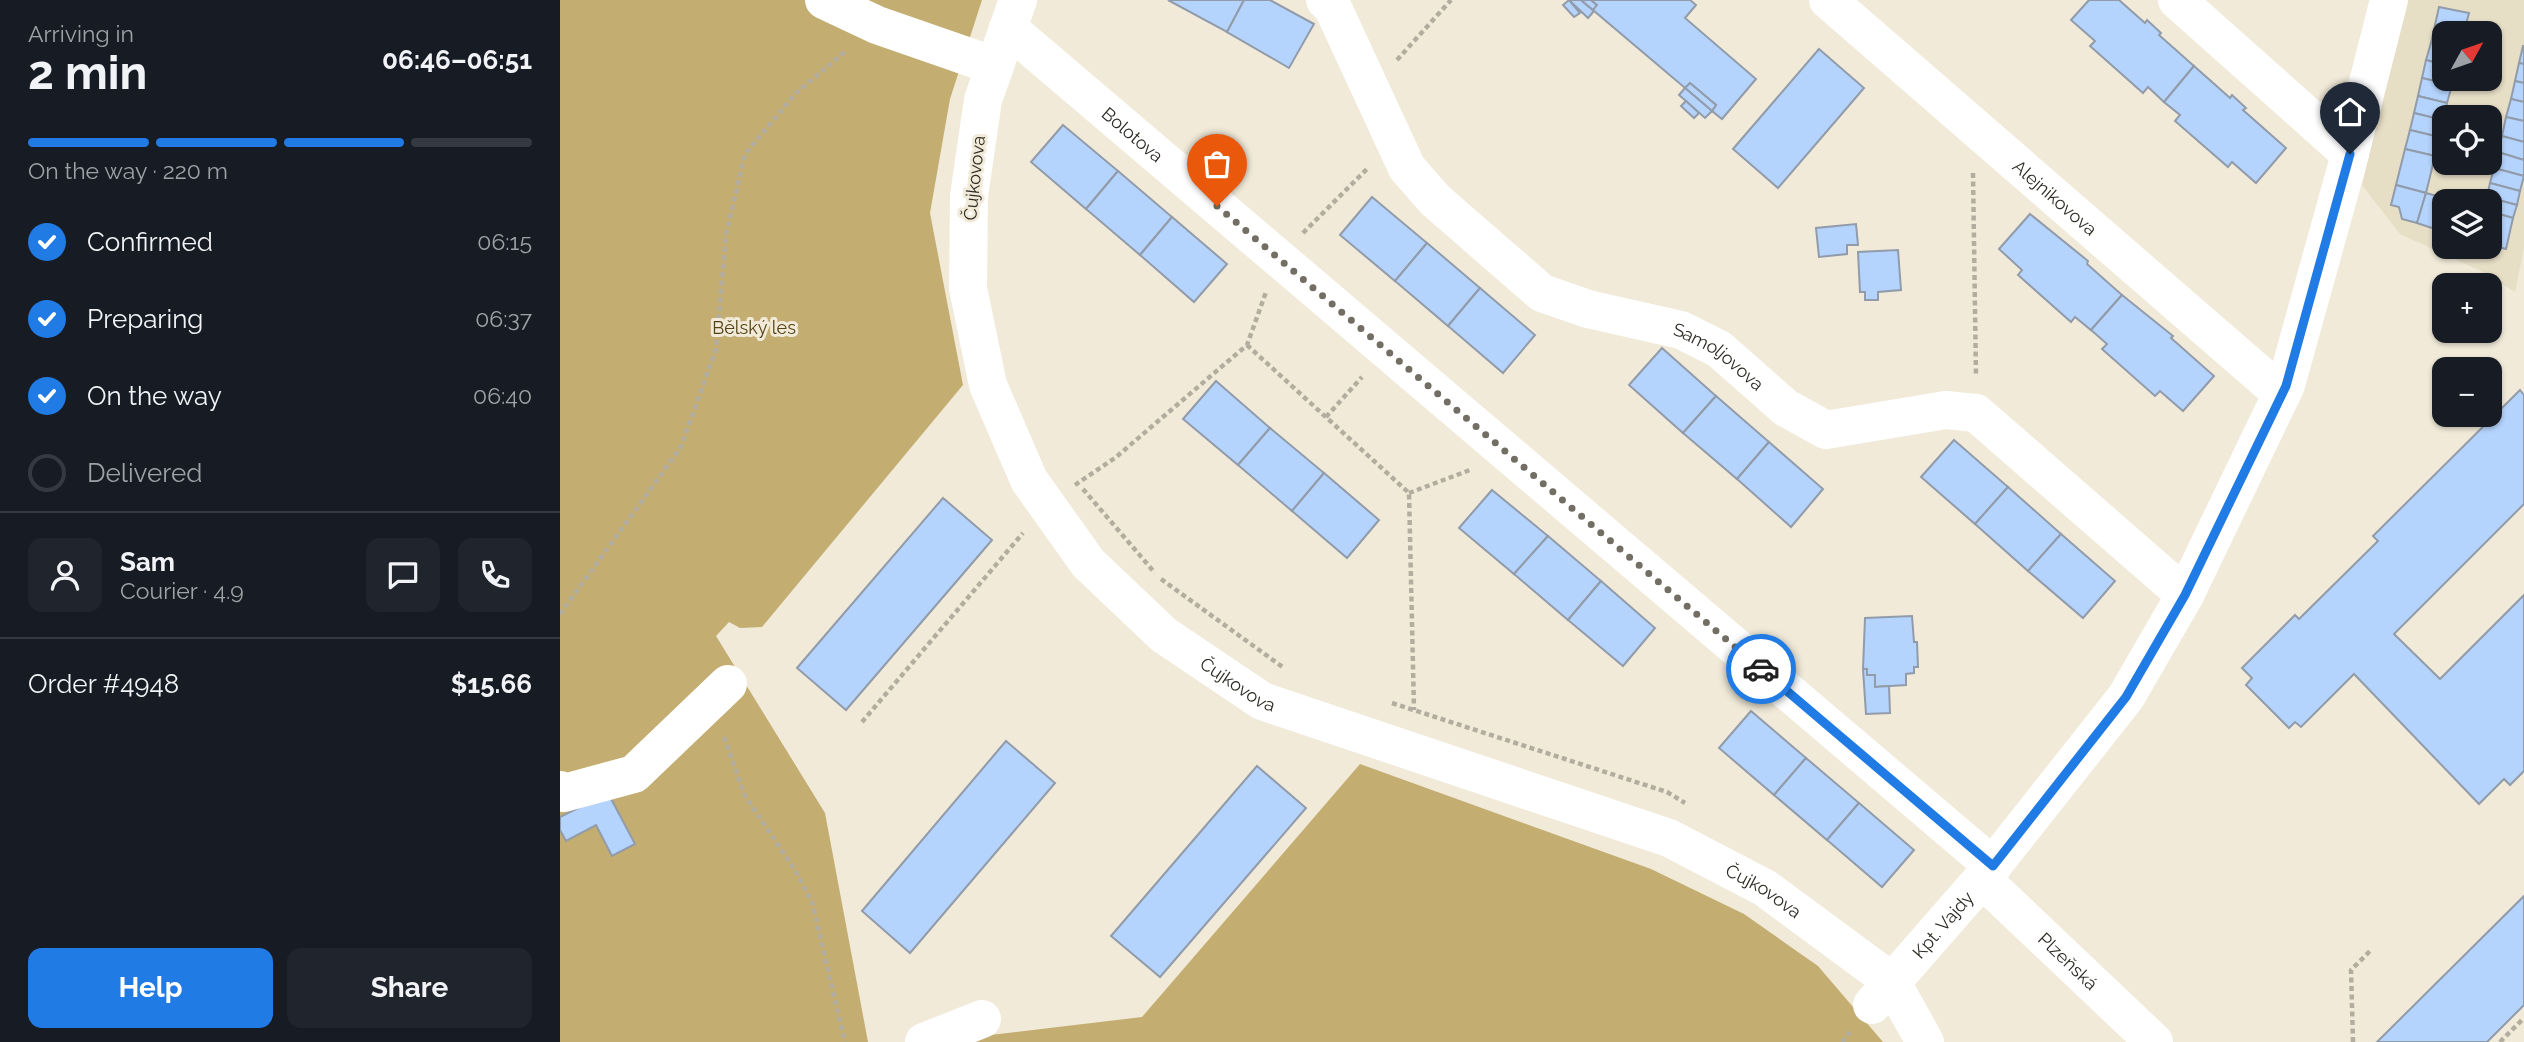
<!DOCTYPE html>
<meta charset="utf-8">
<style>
body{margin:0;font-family:Raleway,sans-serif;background:#20242c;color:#f1f3f6;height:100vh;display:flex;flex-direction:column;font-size:26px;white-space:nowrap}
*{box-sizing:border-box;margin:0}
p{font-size:23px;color:#9ea1a6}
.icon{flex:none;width:38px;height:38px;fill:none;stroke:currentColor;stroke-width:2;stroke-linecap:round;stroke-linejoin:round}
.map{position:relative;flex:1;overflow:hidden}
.side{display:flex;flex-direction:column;background:#171b24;width:560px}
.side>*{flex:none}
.needle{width:46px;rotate:50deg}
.tools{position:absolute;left:1872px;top:21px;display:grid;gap:14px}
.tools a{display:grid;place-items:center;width:70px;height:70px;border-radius:14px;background:#171b24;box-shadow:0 2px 5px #0004;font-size:35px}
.pin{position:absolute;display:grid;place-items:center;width:60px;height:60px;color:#fff;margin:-72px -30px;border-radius:50% 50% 50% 0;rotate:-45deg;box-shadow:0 0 7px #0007}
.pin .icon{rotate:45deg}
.courier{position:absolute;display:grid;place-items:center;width:70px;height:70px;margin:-35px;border:5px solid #207be5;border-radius:50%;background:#fff;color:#222;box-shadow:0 2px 9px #0007}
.head em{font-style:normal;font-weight:700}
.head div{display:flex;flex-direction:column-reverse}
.head{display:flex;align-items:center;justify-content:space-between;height:119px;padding:0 28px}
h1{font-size:46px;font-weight:700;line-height:52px}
.bar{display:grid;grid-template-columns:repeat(4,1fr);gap:10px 7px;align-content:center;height:84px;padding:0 28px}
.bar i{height:9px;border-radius:5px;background:#363941}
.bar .active{background:#207be5}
.bar p{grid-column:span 4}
.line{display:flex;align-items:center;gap:18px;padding:0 28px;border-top:2px solid #363941}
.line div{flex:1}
.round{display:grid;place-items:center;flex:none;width:74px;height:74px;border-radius:14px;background:#20242c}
ol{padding:0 28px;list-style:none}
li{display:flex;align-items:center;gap:21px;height:77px}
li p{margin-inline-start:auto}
li .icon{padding:7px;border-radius:50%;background:#207be5;color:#fff;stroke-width:4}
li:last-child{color:#9ea1a6}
li i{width:38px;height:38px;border:4px solid #363941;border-radius:50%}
.primary-button{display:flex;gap:14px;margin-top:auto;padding:14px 28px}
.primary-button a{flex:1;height:80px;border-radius:14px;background:#207be5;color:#fff;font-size:28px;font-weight:700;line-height:80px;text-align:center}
.primary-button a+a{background:#20242c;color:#f1f3f6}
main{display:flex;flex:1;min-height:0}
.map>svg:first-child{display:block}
.built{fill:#e7dec6;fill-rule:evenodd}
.forest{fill:#c3ad71}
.building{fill:#b5d4fd;stroke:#919ba9;stroke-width:2}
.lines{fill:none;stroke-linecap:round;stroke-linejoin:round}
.path{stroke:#b2ad9f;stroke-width:4.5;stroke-dasharray:5 3.5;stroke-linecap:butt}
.minor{stroke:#fff;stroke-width:38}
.done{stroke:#726e63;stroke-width:7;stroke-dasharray:0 12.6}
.route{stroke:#207be5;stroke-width:9}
.labels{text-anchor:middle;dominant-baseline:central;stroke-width:6;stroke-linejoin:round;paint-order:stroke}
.street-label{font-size:18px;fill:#2d2b24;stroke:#f1ead9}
.park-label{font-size:18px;fill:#534213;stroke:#f1ead9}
</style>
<main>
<section class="side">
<div class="head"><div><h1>2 min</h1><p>Arriving in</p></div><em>06:46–06:51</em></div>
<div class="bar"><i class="active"></i><i class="active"></i><i class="active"></i><i></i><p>On the way · 220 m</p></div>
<ol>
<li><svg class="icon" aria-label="check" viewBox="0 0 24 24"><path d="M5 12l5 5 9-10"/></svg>Confirmed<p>06:15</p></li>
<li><svg class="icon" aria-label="check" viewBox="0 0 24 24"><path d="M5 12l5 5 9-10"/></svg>Preparing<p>06:37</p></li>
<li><svg class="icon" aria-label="check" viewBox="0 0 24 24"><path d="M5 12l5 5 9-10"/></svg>On the way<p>06:40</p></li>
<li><i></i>Delivered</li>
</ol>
<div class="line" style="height:126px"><a class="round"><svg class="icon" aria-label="person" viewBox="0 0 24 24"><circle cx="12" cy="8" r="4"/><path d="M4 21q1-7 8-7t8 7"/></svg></a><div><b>Sam</b><p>Courier · 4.9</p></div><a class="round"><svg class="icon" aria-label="chat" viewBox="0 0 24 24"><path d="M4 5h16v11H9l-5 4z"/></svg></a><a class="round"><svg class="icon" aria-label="phone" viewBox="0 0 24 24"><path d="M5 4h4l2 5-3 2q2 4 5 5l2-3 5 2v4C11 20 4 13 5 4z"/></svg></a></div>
<div class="line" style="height:91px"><div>Order #4948</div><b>$15.66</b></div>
<div class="primary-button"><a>Help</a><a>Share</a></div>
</section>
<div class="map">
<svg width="1964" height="1042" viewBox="0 0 1964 1042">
<rect width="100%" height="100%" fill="#f1ead9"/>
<path class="built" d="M1844,0H1964V248L1955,292L1921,271L1840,234L1802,185ZM1885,33H1930V79H1885ZM1885,117H1930V163H1885ZM1885,201H1930V247H1885Z"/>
<g class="forest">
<path d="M0,0H422L390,99L370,213L403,385L202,627L180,628L169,622L156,636L265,813L308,1042H0Z"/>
<path d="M800,764L1091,869L1184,914L1258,966L1323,1042H372L582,1017Z"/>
</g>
<g class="building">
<path d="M608,0H684L667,32Z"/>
<path d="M684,0H710L754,24L729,68L667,32Z"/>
<path d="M1009,0H1021L1034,11L1028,18Z"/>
<path d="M1009,0L1020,13L1014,17L1003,5Z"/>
<path d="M1021,0H1031L1037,5L1033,10Z"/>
<path d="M1031,0H1130L1136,5L1125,18L1196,79L1162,119L1152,111L1156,105L1130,83L1125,88L1033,10L1037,5Z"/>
<path d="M1529,0H1559L1585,23L1587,20L1601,33L1599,35L1634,66L1604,102L1588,87L1583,93L1530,46L1535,41L1511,20Z"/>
<path d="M1879,7L1909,13L1904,32L1875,25Z"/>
<path d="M1875,25L1904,32V33H1885V46L1871,43Z"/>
<path d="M1871,43L1885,46V65L1866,60Z"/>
<path d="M1963,46H1964V64L1959,63Z"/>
<path d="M1259,49L1304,88L1218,188L1173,149Z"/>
<path d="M1866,60L1885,65V79H1893L1892,85L1862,78Z"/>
<path d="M1959,63L1964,64V83L1955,81Z"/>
<path d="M1634,66L1670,98L1672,95L1686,108L1683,110L1726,148L1696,183L1672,162L1668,167L1615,121L1620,115L1604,102Z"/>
<path d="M1862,78L1892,85L1887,103L1858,96Z"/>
<path d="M1955,81L1964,83V102L1951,99Z"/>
<path d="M1130,83L1156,105L1152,111L1125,88Z"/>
<path d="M1125,88L1152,111L1145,118L1119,95Z"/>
<path d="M1858,96L1887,103L1883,120L1854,113Z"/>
<path d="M1951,99L1964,102V121L1946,117Z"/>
<path d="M1126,101L1139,113L1134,118L1121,106Z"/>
<path d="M1854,113L1883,120L1879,137L1850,130Z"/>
<path d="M1946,117L1964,121V142L1942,136Z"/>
<path d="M503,125L558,171L526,209L471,162Z"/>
<path d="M1850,130L1879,137L1875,156L1845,149Z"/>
<path d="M1942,136L1964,142V160L1938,152Z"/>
<path d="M1845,149L1875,156L1866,193L1836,185Z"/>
<path d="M1938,152L1964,160V176L1934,168Z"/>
<path d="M1934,168L1964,176L1960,191L1930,183Z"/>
<path d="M558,171L612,217L580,255L526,209Z"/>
<path d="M1930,183L1960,191L1957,205L1927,197Z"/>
<path d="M1836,185L1866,193L1857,223L1842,219L1839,207L1831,205Z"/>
<path d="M1866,193L1884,198L1875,229L1857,223Z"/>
<path d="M812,197L867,243L835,281L780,235Z"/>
<path d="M1927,197L1957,205L1953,218L1930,212Z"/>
<path d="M1884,198L1894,201H1885V232L1875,229Z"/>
<path d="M1930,212L1936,213L1930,236Z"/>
<path d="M1936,213L1953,218L1946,249L1930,245Z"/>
<path d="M1470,214L1528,261L1527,264L1562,295L1531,330L1515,317L1511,322L1458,275L1462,270L1439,249Z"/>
<path d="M612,217L667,264L634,302L580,255Z"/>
<path d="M1296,224L1298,245H1287V254L1259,257L1256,228Z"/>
<path d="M867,243L920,288L888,326L835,281Z"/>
<path d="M1338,250L1341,290L1318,292V300H1305V292H1300L1298,252Z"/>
<path d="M920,288L975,335L943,373L888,326Z"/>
<path d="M1562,295L1613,336L1611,338L1654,376L1623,411L1600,391L1595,396L1542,349L1547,344L1531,330Z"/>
<path d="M1102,348L1156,396L1123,433L1069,385Z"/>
<path d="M656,381L710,428L678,465L623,419Z"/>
<path d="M1960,390L1964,395V504L1834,634L1880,679L1964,595V771L1950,785L1944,779L1919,804L1794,674L1741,727L1735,722L1729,728L1686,685L1692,678L1682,668L1735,615L1739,619L1818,541L1813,536Z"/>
<path d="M1156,396L1209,442L1177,479L1123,433Z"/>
<path d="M710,428L764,473L732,511L678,465Z"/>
<path d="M1394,440L1448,487L1415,524L1361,477Z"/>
<path d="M1209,442L1263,489L1231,527L1177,479Z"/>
<path d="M764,473L819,520L787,558L732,511Z"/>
<path d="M1448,487L1501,534L1468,571L1415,524Z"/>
<path d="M932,490L988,536L954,574L899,528Z"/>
<path d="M383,498L432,540L286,710L237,668Z"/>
<path d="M1501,534L1555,581L1523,618L1468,571Z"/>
<path d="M988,536L1041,581L1008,620L954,574Z"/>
<path d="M1041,581L1095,628L1063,666L1008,620Z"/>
<path d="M1352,616L1354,642H1357L1358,667H1354V673L1346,674V685L1315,687V675H1307V669H1303L1305,618Z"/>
<path d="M1303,669H1307V675H1315V687L1329,686L1330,713L1306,714Z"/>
<path d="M1191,711L1246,758L1214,795L1159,748Z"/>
<path d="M446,741L495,783L350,953L302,911Z"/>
<path d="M1246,758L1299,803L1267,840L1214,795Z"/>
<path d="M697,766L746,808L600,977L551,936Z"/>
<path d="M48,793L75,844L52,856L36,825L6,841L0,830V817Z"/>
<path d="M1299,803L1354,850L1322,887L1267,840Z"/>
<path d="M1964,896V1005L1927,1042H1817Z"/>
</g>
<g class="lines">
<g class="path">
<path d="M837,60L891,0"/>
<path d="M1413,173L1416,377"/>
<path d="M743,233L809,167"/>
<path d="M687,345L849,493L854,710"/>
<path d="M766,417L802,377"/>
<path d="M515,485L555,458L687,345L706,292"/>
<path d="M523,489L595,573"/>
<path d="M849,493L910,470"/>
<path d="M601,579L724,668"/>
<path d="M0,614L121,447L156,349L166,235L185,154L236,93L287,50"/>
<path d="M832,703L1107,792L1125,803"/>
<path d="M302,722L463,533"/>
<path d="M164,737L185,796L235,870L252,902L285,1042"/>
<path d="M1282,1042L1290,1032"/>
<path d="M1793,1042L1791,970L1810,951"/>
<path d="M1940,1042L1964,1018"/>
</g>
<g class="minor">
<path d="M264,0L317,25L435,66"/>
<path id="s1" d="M458,0L423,100L409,196L408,288L428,385L469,480L528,563L604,635L702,701L1109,838L1205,888L1331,981L1365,1042"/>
<path id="s2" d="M765,0L773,8L847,168L875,200L982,293L1028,309L1121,330L1159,349L1226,408L1266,430L1386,410L1416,413L1625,595"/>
<path id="s3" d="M1268,0L1722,394"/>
<path d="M1617,0L1790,154"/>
<path id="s4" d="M448,28L1433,866"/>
<path d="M0,790L4,793L74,774L168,684"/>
<path id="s5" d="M1422,879L1594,1042"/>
<path id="s6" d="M1312,1005L1422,879L1566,697L1625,595L1726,385L1786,169L1829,0"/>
<path d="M364,1042L422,1019"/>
</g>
</g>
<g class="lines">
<path class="done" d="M657,206L1201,669"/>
<path class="route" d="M1201,669L1433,866L1566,697L1625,595L1726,386L1790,154"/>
</g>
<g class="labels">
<g class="street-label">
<text stroke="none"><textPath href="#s4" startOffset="164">Bolotova</textPath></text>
<text transform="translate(414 178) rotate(-84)">Čujkovova</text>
<text stroke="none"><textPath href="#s3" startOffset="301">Alejnikovova</textPath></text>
<text stroke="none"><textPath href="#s2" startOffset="562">Samoljovova</textPath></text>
<text stroke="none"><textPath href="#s1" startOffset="793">Čujkovova</textPath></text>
<text stroke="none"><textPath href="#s1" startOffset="1360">Čujkovova</textPath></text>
<text stroke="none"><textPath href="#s6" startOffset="107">Kpt. Vajdy</textPath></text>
<text stroke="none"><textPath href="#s5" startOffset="119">Plzeňská</textPath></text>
</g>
<g class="park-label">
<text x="194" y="327">Bělský les</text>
</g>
</g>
</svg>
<div class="tools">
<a><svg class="needle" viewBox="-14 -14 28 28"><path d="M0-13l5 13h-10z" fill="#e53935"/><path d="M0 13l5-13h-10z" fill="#9ea1a6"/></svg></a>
<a><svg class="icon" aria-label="locate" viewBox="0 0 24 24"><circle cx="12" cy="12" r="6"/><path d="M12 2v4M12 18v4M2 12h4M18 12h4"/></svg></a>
<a><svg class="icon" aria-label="layers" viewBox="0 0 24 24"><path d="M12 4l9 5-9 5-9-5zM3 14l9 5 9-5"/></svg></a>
<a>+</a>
<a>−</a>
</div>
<div class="pin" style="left:657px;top:206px;background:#ea580c"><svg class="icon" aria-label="bag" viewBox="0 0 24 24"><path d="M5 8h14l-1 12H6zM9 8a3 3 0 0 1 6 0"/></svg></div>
<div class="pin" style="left:1790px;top:154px;background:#1f2937"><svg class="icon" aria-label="home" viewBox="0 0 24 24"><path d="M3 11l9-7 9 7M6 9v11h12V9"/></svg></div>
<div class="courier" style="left:1201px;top:669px"><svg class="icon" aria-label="car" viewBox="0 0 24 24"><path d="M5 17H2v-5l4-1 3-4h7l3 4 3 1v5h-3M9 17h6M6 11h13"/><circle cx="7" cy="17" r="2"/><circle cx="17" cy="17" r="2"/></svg></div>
</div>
</main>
